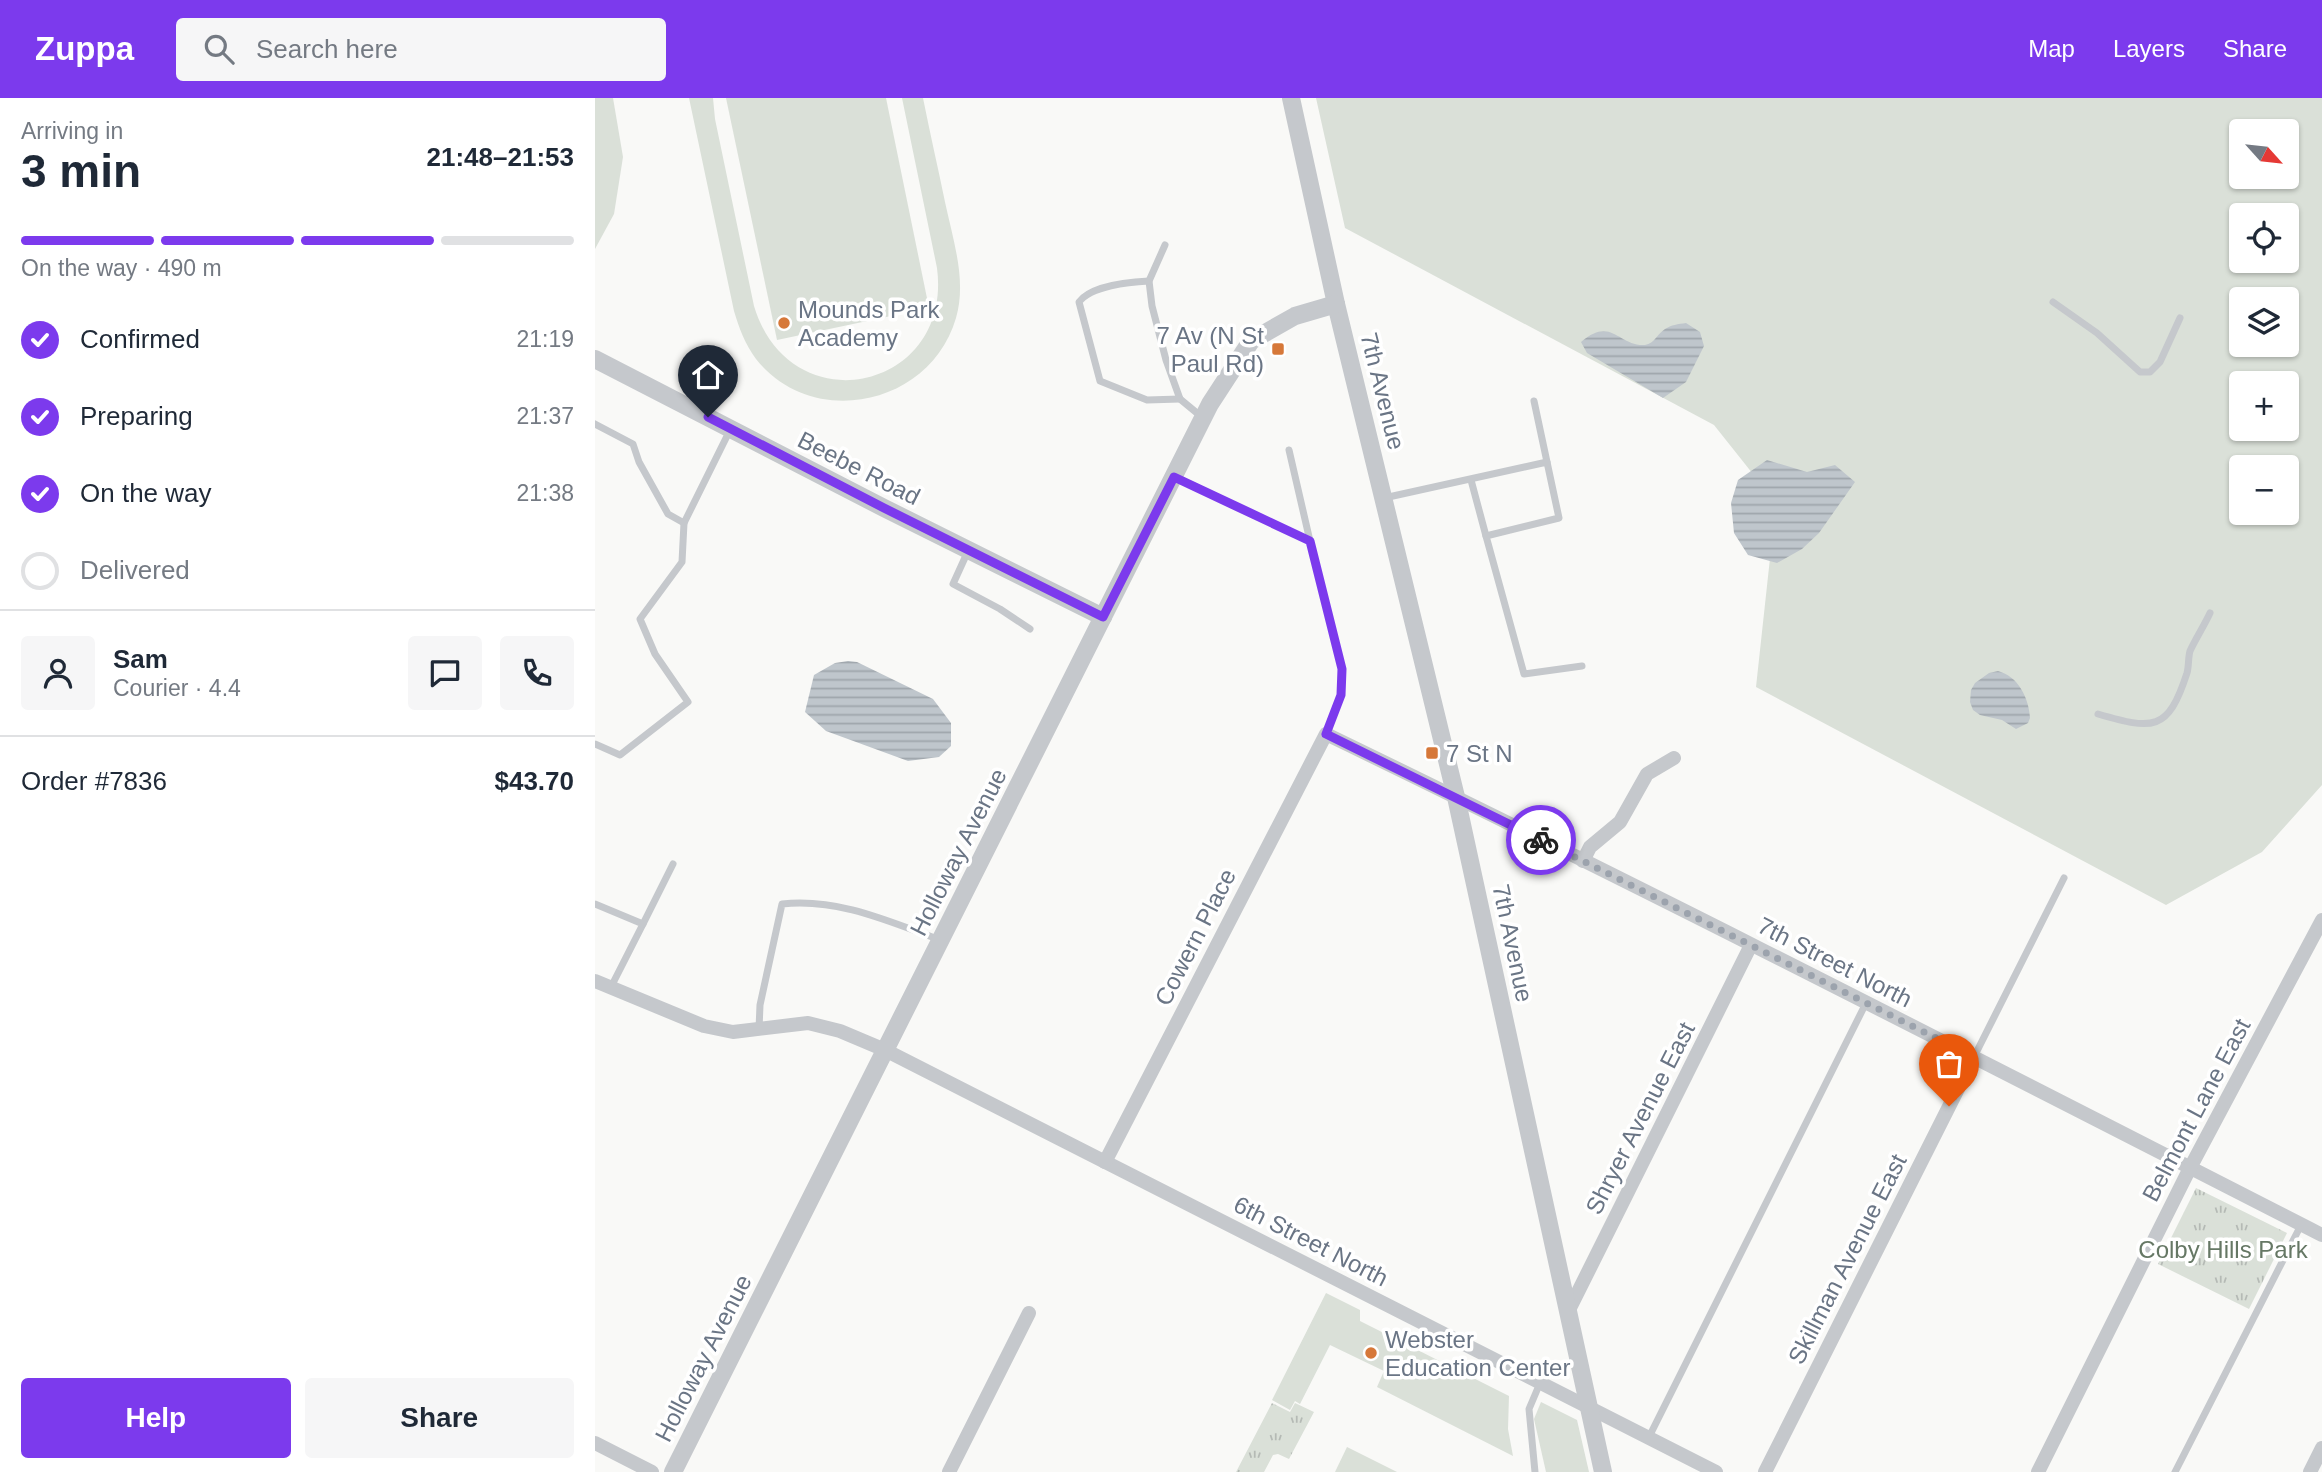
<!DOCTYPE html>
<meta charset="utf-8">
<style>
body{margin:0;font-family:Helvetica,sans-serif;background:#f6f6f7;color:#1f2937;height:100vh;display:flex;flex-direction:column;font-size:26px;white-space:nowrap}
*{box-sizing:border-box;margin:0}
p{font-size:23px;color:#747a83}
.icon{flex:none;width:38px;height:38px;fill:none;stroke:currentColor;stroke-width:2;stroke-linecap:round;stroke-linejoin:round}
.map{position:relative;flex:1;overflow:hidden}
.panel{display:flex;flex-direction:column;background:#fff;width:595px}
.panel>*{flex:none}
.needle{width:46px;rotate:117deg}
.controls{position:absolute;left:1634px;top:21px;display:grid;gap:14px}
.controls a{display:grid;place-items:center;width:70px;height:70px;border-radius:7px;background:#fff;box-shadow:0 2px 5px #0004;font-size:35px}
.pin{position:absolute;display:grid;place-items:center;width:60px;height:60px;color:#fff;margin:-72px -30px;border-radius:50% 50% 50% 0;rotate:-45deg;box-shadow:0 0 7px #0007}
.pin .icon{rotate:45deg}
.courier{position:absolute;display:grid;place-items:center;width:70px;height:70px;margin:-35px;border:5px solid #7c3aed;border-radius:50%;background:#fff;color:#222;box-shadow:0 2px 9px #0007}
.headline em{font-style:normal;font-weight:700}
.headline div{display:flex;flex-direction:column-reverse}
.headline{display:flex;align-items:center;justify-content:space-between;height:119px;padding:0 21px}
h1{font-size:46px;font-weight:700;line-height:52px}
.bar{display:grid;grid-template-columns:repeat(4,1fr);gap:10px 7px;align-content:center;height:84px;padding:0 21px}
.bar i{height:9px;border-radius:5px;background:#e0e1e3}
.bar .active{background:#7c3aed}
.bar p{grid-column:span 4}
.line{display:flex;align-items:center;gap:18px;padding:0 21px;border-top:2px solid #e0e1e3}
.line div{flex:1}
.round{display:grid;place-items:center;flex:none;width:74px;height:74px;border-radius:7px;background:#f6f6f7}
ol{padding:0 21px;list-style:none}
li{display:flex;align-items:center;gap:21px;height:77px}
li p{margin-inline-start:auto}
li .icon{padding:7px;border-radius:50%;background:#7c3aed;color:#fff;stroke-width:4}
li:last-child{color:#747a83}
li i{width:38px;height:38px;border:4px solid #e0e1e3;border-radius:50%}
.cta{display:flex;gap:14px;margin-top:auto;padding:14px 21px}
.cta a{flex:1;height:80px;border-radius:7px;background:#7c3aed;color:#fff;font-size:28px;font-weight:700;line-height:80px;text-align:center}
.cta a+a{background:#f6f6f7;color:#1f2937}
header{display:flex;align-items:center;gap:42px;box-sizing:border-box;height:98px;padding:0 35px;background:#7c3aed;color:#fff}
header strong{font-size:33px}
nav{display:flex;gap:38px;margin-inline-start:auto;font-size:24px}
.search{width:490px;height:63px;background:#f6f6f7;display:flex;align-items:center;gap:18px;box-sizing:border-box;padding:0 24px;border-radius:7px;color:#747a83;font-size:26px}
main{display:flex;flex:1;min-height:0}
.map>svg:first-child{display:block}
.green{fill:#dae0d8;fill-rule:evenodd}
.park{fill:url(#park-tufts)}
.water{fill:url(#water-rules)}
.lines{fill:none;stroke-linecap:round;stroke-linejoin:round}
.service{stroke:#c5c8cc;stroke-width:7}
.minor{stroke:#c5c8cc;stroke-width:14}
.tertiary{stroke:#c5c8cc;stroke-width:18}
.done{stroke:#9ca3ad;stroke-width:7;stroke-dasharray:0 12.6}
.route{stroke:#7c3aed;stroke-width:9}
.poi-dot{fill:#d67839;stroke:#fff;stroke-width:2.5}
.labels{text-anchor:middle;dominant-baseline:central;stroke-width:7;stroke-linejoin:round;paint-order:stroke}
.poi-label{font-size:24px;fill:#6a7585;stroke:#fff;text-anchor:start}
.street-label{font-size:24px;fill:#6a7585;stroke:#fff}
.park-label{font-size:24px;fill:#667865;stroke:#fff}
</style>
<header>
<strong>Zuppa</strong>
<div class="search"><svg class="icon" aria-label="search" viewBox="0 0 24 24"><circle cx="10" cy="10" r="6"/><path d="M15 15l6 6"/></svg>Search here</div>
<nav><a>Map</a><a>Layers</a><a>Share</a></nav>
</header>
<main>
<section class="panel">
<div class="headline"><div><h1>3 min</h1><p>Arriving in</p></div><em>21:48–21:53</em></div>
<div class="bar"><i class="active"></i><i class="active"></i><i class="active"></i><i></i><p>On the way · 490 m</p></div>
<ol>
<li><svg class="icon" aria-label="check" viewBox="0 0 24 24"><path d="M5 12l5 5 9-10"/></svg>Confirmed<p>21:19</p></li>
<li><svg class="icon" aria-label="check" viewBox="0 0 24 24"><path d="M5 12l5 5 9-10"/></svg>Preparing<p>21:37</p></li>
<li><svg class="icon" aria-label="check" viewBox="0 0 24 24"><path d="M5 12l5 5 9-10"/></svg>On the way<p>21:38</p></li>
<li><i></i>Delivered</li>
</ol>
<div class="line" style="height:126px"><a class="round"><svg class="icon" aria-label="person" viewBox="0 0 24 24"><circle cx="12" cy="8" r="4"/><path d="M4 21q1-7 8-7t8 7"/></svg></a><div><b>Sam</b><p>Courier · 4.4</p></div><a class="round"><svg class="icon" aria-label="chat" viewBox="0 0 24 24"><path d="M4 5h16v11H9l-5 4z"/></svg></a><a class="round"><svg class="icon" aria-label="phone" viewBox="0 0 24 24"><path d="M5 4h4l2 5-3 2q2 4 5 5l2-3 5 2v4C11 20 4 13 5 4z"/></svg></a></div>
<div class="line" style="height:91px"><div>Order #7836</div><b>$43.70</b></div>
<div class="cta"><a>Help</a><a>Share</a></div>
</section>
<div class="map">
<svg width="1727" height="1374" viewBox="0 0 1727 1374">
<defs>
<pattern id="park-tufts" width="24" height="20" patternUnits="userSpaceOnUse" patternTransform="scale(1.75)"><rect width="24" height="20" fill="#dae0d8"/><path d="M3 7l-1-3M5 7V3M7 7l1-3M15 17l-1-3M17 17v-4M19 17l1-3" fill="none" stroke="#b5bab5"/></pattern>
<pattern id="water-rules" width="6" height="5" patternUnits="userSpaceOnUse" patternTransform="scale(1.75)"><rect width="6" height="5" fill="#bfc6cc"/><path d="M0 2.5h6" fill="none" stroke="#9fa5ab"/></pattern>
</defs>
<rect width="100%" height="100%" fill="#f9f9f7"/>
<g class="green">
<path d="M0,0H18L28,59L19,116L0,151Z"/>
<path d="M94,0H118L120,21L159,208C195,328 358,293 342,170L307,0H328C335,35 343,70 350,104C358,142 372,182 361,220C336,307 218,333 161,261C150,246 144,230 139,213Z"/>
<path d="M131,0H291L334,210L182,242Z"/>
<path d="M721,0H1727V687L1667,754L1571,807L1161,589L1181,405L1119,327L750,130ZM1647,33H1692V79H1647ZM1647,117H1692V163H1647ZM1647,201H1692V247H1647ZM1647,285H1692V331H1647ZM1647,369H1692V415H1647Z"/>
<path d="M731,1195L765,1212V1223L914,1298L913,1331L918,1358L782,1289L789,1273L735,1247L705,1306L700,1303L695,1312L677,1302Z"/>
<path d="M946,1304L982,1322L994,1374H951L939,1321Z"/>
<path d="M752,1349L802,1374H740Z"/>
</g>
<g class="park">
<path d="M1601,1090L1692,1135L1654,1211L1563,1166Z"/>
<path d="M677,1305L695,1314L700,1305L719,1314L694,1361L683,1356L678,1357L669,1374H641Z"/>
</g>
<g class="water">
<path d="M1091,225L1105,234L1109,248L1091,284L1068,300L992,255L986,244C1016,218 1023,247 1048,247C1059,247 1061,237 1070,231C1076,227 1083,226 1091,225Z"/>
<path d="M1172,362L1212,374L1240,367L1260,384L1224,435L1207,451L1182,465L1153,457L1139,435L1136,405L1143,382Z"/>
<path d="M253,563L262,564L338,601L356,625V648L344,659L313,663L231,633L210,614L219,577L240,565Z"/>
<path d="M1403,573C1423,578 1434,600 1435,620L1433,625L1421,631L1407,622L1385,617L1378,612L1375,604L1376,592L1380,585L1394,575Z"/>
</g>
<g class="lines">
<g class="service">
<path d="M570,147L554,183L557,208L571,262L585,301L608,320"/>
<path d="M554,183C534,184 496,188 484,204L505,283L552,302L585,301"/>
<path d="M1458,204L1502,235L1545,274H1555L1565,264L1585,220"/>
<path d="M939,303L952,364"/>
<path d="M0,326L38,346L44,364L73,416L89,425L135,332"/>
<path d="M694,352L715,443"/>
<path d="M580,379L715,443L747,571L746,597L731,636"/>
<path d="M876,382L891,438"/>
<path d="M789,400L952,364L964,420L891,438L929,576L987,568"/>
<path d="M373,453L358,486L405,511L435,531"/>
<path d="M1503,616C1558,632 1573,634 1592,575C1594,568 1593,560 1595,553C1601,540 1609,528 1615,515"/>
<path d="M0,646L25,657L93,604L60,556L45,521L87,464L89,425"/>
<path d="M0,806L48,826L16,889"/>
<path d="M48,826L78,766"/>
<path d="M164,931L165,907L187,806C243,800 293,823 345,842"/>
<path d="M1379,959L1469,780"/>
<path d="M1054,1339L1271,905"/>
<path d="M940,1374L934,1311L945,1285"/>
<path d="M1580,1374L1706,1127"/>
</g>
<g class="minor">
<path d="M988,763L995,749L1025,724L1052,676L1079,660"/>
<path d="M0,883L109,928L138,934L213,925L245,933L290,952L1121,1374"/>
<path d="M510,1064L731,636C1066,798 1396,968 1727,1137"/>
<path d="M973,1214L1156,847"/>
<path d="M0,1345L57,1374"/>
<path d="M354,1374L434,1215"/>
<path d="M1170,1374L1379,959"/>
<path d="M1443,1374L1595,1070L1727,822"/>
<path d="M1715,1374L1727,1350"/>
</g>
<g class="tertiary">
<path d="M696,0L741,206L861,699L1008,1374"/>
<path d="M0,261L289,410L508,519"/>
<path d="M78,1374L615,306L656,243L700,218L741,206"/>
</g>
</g>
<g class="lines">
<path class="done" d="M946,742L1379,959L1354,1008"/>
<path class="route" d="M113,319L289,410L508,519L579,379L715,443L747,571L746,597L731,636L946,742"/>
</g>
<g class="poi-dot">
<circle cx="189" cy="225" r="7"/>
<rect x="676" y="244" width="14" height="14" rx="3.5"/>
<rect x="830" y="648" width="14" height="14" rx="3.5"/>
<circle cx="776" cy="1255" r="7"/>
</g>
<g class="labels">
<g class="poi-label">
<text x="203" y="211">Mounds Park<tspan x="203" dy="28">Academy</tspan></text>
<text x="669" y="237" text-anchor="end">7 Av (N St<tspan x="669" dy="28">Paul Rd)</tspan></text>
<text x="851" y="655">7 St N</text>
<text x="790" y="1241">Webster<tspan x="790" dy="28">Education Center</tspan></text>
</g>
<g class="street-label">
<text transform="translate(788 293) rotate(76)">7th Avenue</text>
<text transform="translate(264 370) rotate(27)">Beebe Road</text>
<text transform="translate(363 754) rotate(-63)">Holloway Avenue</text>
<text transform="translate(600 839) rotate(-63)">Cowern Place</text>
<text transform="translate(918 845) rotate(78)">7th Avenue</text>
<text transform="translate(1240 864) rotate(27)">7th Street North</text>
<text transform="translate(1601 1012) rotate(-62)">Belmont Lane East</text>
<text transform="translate(1045 1020) rotate(-63)">Shryer Avenue East</text>
<text transform="translate(716 1143) rotate(27)">6th Street North</text>
<text transform="translate(1252 1161) rotate(-63)">Skillman Avenue East</text>
<text transform="translate(108 1260) rotate(-63)">Holloway Avenue</text>
</g>
<g class="park-label">
<text x="1628" y="1151">Colby Hills Park</text>
</g>
</g>
</svg>
<div class="controls">
<a><svg class="needle" viewBox="-14 -14 28 28"><path d="M0-13l5 13h-10z" fill="#e53935"/><path d="M0 13l5-13h-10z" fill="#747a83"/></svg></a>
<a><svg class="icon" aria-label="locate" viewBox="0 0 24 24"><circle cx="12" cy="12" r="6"/><path d="M12 2v4M12 18v4M2 12h4M18 12h4"/></svg></a>
<a><svg class="icon" aria-label="layers" viewBox="0 0 24 24"><path d="M12 4l9 5-9 5-9-5zM3 14l9 5 9-5"/></svg></a>
<a>+</a>
<a>−</a>
</div>
<div class="pin" style="left:1354px;top:1008px;background:#ea580c"><svg class="icon" aria-label="bag" viewBox="0 0 24 24"><path d="M5 8h14l-1 12H6zM9 8a3 3 0 0 1 6 0"/></svg></div>
<div class="pin" style="left:113px;top:319px;background:#1f2937"><svg class="icon" aria-label="home" viewBox="0 0 24 24"><path d="M3 11l9-7 9 7M6 9v11h12V9"/></svg></div>
<div class="courier" style="left:946px;top:742px"><svg class="icon" aria-label="bike" viewBox="0 0 24 24"><circle cx="6" cy="16" r="4"/><circle cx="18" cy="16" r="4"/><path d="M6 16l4-8h5l3 8M10 8l3 8H6M13 5h3"/></svg></div>
</div>
</main>
